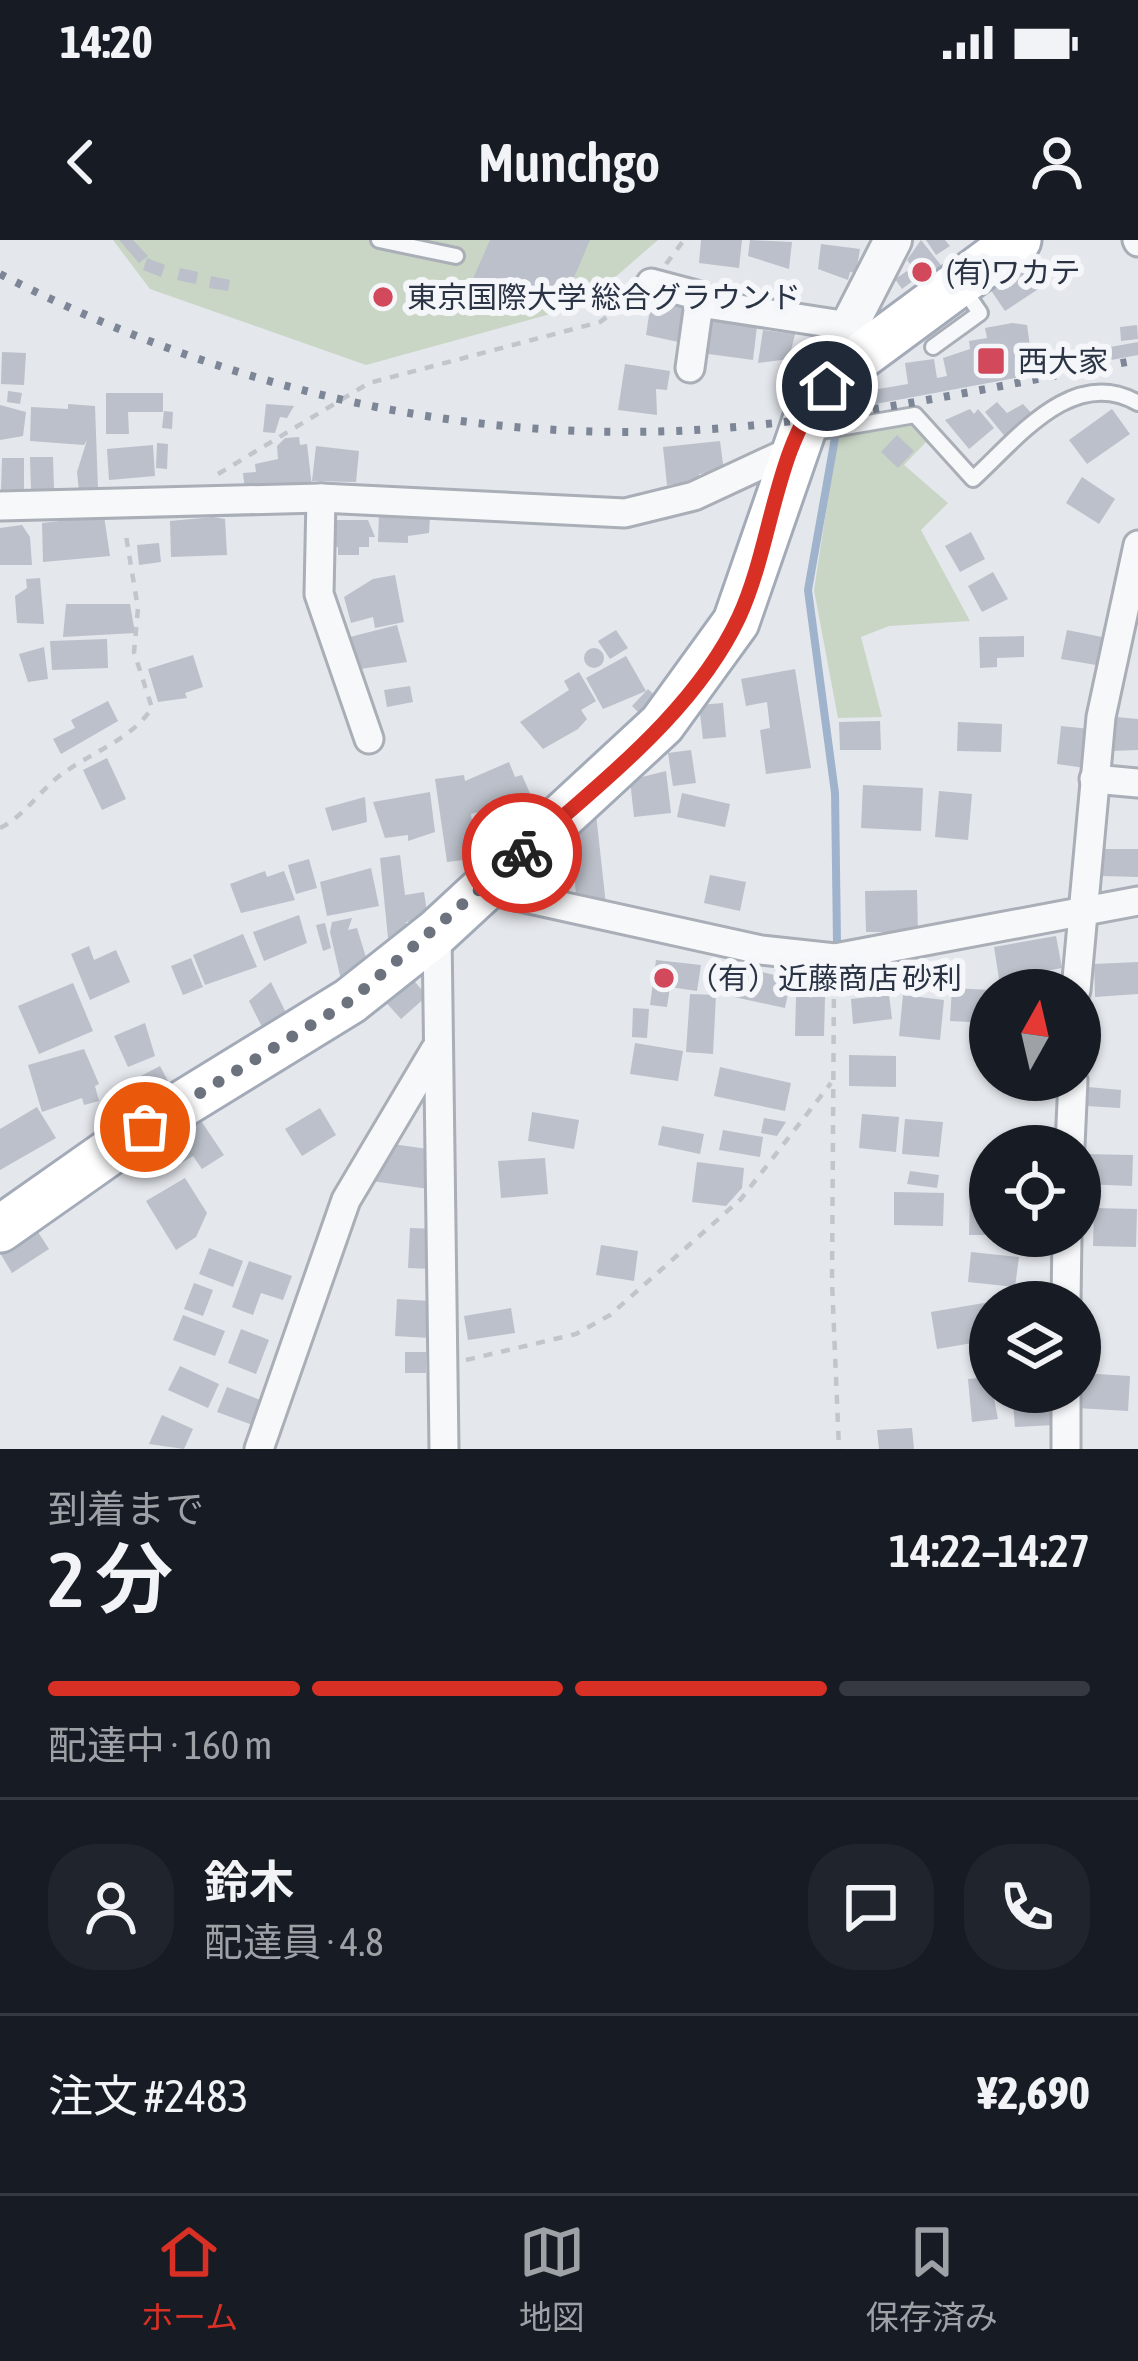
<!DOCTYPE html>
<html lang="ja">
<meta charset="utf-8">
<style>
body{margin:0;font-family:"Asap Condensed","Noto Sans JP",sans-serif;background:#20242c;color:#f1f3f6;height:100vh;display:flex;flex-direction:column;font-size:45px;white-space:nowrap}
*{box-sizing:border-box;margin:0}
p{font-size:39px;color:#9ea1a6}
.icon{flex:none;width:66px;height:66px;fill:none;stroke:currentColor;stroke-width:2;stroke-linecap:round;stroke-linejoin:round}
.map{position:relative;height:1209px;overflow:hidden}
.sheet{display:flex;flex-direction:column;background:#171b24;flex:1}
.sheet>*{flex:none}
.needle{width:78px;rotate:8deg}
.buttons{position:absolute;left:969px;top:729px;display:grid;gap:24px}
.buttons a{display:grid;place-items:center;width:132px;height:132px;border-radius:50%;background:#171b24;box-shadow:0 3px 9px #0004;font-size:60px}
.pin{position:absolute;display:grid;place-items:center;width:102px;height:102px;color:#fff;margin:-51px;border:6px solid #fff;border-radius:50%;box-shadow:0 3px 12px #0007}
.courier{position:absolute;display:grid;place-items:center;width:120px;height:120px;margin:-60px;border:9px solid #d93025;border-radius:50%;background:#fff;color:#222;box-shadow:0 3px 15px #0007}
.summary em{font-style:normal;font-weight:600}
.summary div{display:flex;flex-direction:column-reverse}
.summary{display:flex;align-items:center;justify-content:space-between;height:204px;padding:0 48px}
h1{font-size:78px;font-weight:600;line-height:90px}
.bar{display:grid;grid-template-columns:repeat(4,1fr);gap:18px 12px;align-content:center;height:144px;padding:0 48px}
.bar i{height:15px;border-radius:9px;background:#363941}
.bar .active{background:#d93025}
.bar p{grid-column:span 4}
.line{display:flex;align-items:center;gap:30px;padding:0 48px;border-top:3px solid #363941}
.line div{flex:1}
.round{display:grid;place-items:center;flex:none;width:126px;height:126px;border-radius:48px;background:#20242c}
.status{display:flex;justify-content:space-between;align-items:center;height:84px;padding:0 60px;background:#171b24;direction:ltr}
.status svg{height:33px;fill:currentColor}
header{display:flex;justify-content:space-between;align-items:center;height:156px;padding:0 48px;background:#171b24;font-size:54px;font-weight:600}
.dock{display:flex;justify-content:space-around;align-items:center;height:168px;border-top:3px solid #363941;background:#171b24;font-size:33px;color:#9ea1a6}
.dock a{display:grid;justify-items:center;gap:6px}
.dock .active{color:#d93025}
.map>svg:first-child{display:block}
.green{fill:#c9d6c5}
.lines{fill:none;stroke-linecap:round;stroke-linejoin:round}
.stream{stroke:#9fb4cc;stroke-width:8}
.building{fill:#bbc0ca}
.service-casing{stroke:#a9aeb7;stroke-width:20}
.minor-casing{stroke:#a9aeb7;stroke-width:33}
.tertiary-casing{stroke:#a9aeb7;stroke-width:42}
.primary-casing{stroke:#a3abb8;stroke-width:51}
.path{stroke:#c2c5cb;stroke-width:4.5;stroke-dasharray:9 9;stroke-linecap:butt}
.service{stroke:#f7f8fa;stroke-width:14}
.minor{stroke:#f7f8fa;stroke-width:27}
.tertiary{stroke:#f7f8fa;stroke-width:36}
.primary{stroke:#fff;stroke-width:45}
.rail{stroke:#7d8696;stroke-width:8;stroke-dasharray:6 12;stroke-linecap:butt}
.done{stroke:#6c737f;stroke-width:12;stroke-dasharray:0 21.6}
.route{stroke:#d93025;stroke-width:15}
.poi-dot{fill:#d1495b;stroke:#f4f6f9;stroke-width:4.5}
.labels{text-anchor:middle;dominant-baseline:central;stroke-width:12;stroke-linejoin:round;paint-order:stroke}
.poi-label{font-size:30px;fill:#2b3445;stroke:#f4f6f9;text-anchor:start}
</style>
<div class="status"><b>14:20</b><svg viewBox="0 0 49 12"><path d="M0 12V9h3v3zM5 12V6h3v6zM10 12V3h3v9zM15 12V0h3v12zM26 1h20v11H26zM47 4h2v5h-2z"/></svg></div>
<header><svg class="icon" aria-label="back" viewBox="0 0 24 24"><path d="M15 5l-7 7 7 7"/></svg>Munchgo<svg class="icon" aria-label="person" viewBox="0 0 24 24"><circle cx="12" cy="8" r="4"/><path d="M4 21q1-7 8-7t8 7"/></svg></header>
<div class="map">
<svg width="1138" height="1209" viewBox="0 0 1138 1209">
<rect width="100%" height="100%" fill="#e4e7ec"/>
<g class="green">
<path d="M113,0H658L583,65L366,125L150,49Z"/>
<path d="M912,180L928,200L904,225L948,263L921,290L970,381L889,386L861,397L882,477L838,478L814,350L838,193Z"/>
</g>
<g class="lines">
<path class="stream" d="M837,702L835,553L808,350L841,164"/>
</g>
<g class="building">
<path d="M119,0H133L148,16L139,23Z"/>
<path d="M490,0H590L567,54L556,49L548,67L499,46L493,61L468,50Z"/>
<path d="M701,0H742L739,28L699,23Z"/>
<path d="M750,0L792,2L789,29L748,16Z"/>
<path d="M921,0L948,34L930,49L907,20Z"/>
<path d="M926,0H945L950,6L936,15Z"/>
<path d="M821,4L860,9L856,33L850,32L848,40L818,29Z"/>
<path d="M1027,16L1046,44L1005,71L986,43Z"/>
<path d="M147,18L165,25L161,37L143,30Z"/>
<path d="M180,28L198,32L196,44L177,40Z"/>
<path d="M907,31L914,40L902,49L895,39Z"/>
<path d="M211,36L230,40L228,51L209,48Z"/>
<path d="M651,62L688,67L683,103L646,95Z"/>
<path d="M719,81L757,86L753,120L701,113L705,84Z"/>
<path d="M1012,83L1027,85L1030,106L1019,107L1022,123L1138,102V115L870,165L867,151L908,144L905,123L934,119L937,138L947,136L943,118L970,109L969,101L987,98L985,88Z"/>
<path d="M1137,85L1138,99L1121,101L1120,87Z"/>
<path d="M763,90L795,94L789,119L758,123Z"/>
<path d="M2,112L26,113L24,145L1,144Z"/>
<path d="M625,124L670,131L667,150L656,149L657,175L618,170Z"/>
<path d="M8,151L22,153L20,164L7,162Z"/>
<path d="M106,153H163V172H128L129,194H106Z"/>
<path d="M997,162L1007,173L1023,164L1034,176L1007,199L985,172Z"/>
<path d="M68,164L95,166L98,249L79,251L77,232L87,200L84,205L30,201L31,167L68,169Z"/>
<path d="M266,164L294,166L287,178L280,177L275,193L263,192Z"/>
<path d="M0,165L26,172L23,196L0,200Z"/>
<path d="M970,169L974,174L978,169L994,188L969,209L945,180Z"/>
<path d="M1112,169L1130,194L1087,224L1069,200Z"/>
<path d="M164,171L173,172L172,189L162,188Z"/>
<path d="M897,195L914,211L898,228L881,212Z"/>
<path d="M299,197L300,205L307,204L312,247L245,251L243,233L256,232L255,224L278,219L277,206L285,198Z"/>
<path d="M720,201L724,231L699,234L700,241L667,245L663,207Z"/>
<path d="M157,203L168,204L167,229L156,228Z"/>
<path d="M153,205L155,236L109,240L107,209Z"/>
<path d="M316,206L359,211L356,242L312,241Z"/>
<path d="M30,217H53L54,249L31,250Z"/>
<path d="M2,218H24V251L1,250Z"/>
<path d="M1082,237L1115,259L1099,284L1066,263Z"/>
<path d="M379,273L430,276L429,293L408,296V303L378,302Z"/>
<path d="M104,276L110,316L43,322L42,283Z"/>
<path d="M213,277L225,279L227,315L171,317L170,281Z"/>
<path d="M329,280H368L375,297H369V307H359V315H338V307H329Z"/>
<path d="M22,285L30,297L32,325H0V288Z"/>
<path d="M971,292L985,319L960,332L945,306Z"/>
<path d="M159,303L161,322L139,325L137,305Z"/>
<path d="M993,332L1008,359L982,372L968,346Z"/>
<path d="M395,335L404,382L375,388L373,377L351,383L344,357L373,339Z"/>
<path d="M40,338L44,384L17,383L15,356L27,348L26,339Z"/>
<path d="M66,364H130L135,393L63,397Z"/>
<path d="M397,385L407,422L354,430L346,398Z"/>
<path d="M616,390L628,408L610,419L598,401Z"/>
<path d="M1067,390L1107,398L1102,426L1061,419Z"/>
<path d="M1024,396V417L997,418V427L980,428L979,397Z"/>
<path d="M107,399L108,428L52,430L50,401Z"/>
<path d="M44,407L48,439L28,442L19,414Z"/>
<circle cx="594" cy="418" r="10"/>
<path d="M193,415L203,447L185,453L187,458L158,462L148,429Z"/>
<path d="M626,416L646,451L603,469L586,438Z"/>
<path d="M795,429L811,528L766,534L760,490L770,488L767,462L746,466L741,439Z"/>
<path d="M579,432L596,461L581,470L587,479L578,489L543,509L520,482L569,450L564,441Z"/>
<path d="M410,446L413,462L387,467L384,450Z"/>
<path d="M648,449L661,461L644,478L632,466Z"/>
<path d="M108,461L118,481L61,514L53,499L75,488L71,480Z"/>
<path d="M723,463L726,497L703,499L699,465Z"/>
<path d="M1116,477L1138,479V510L1112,511Z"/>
<path d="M880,481L881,510H840L839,482Z"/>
<path d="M958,482L1002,484L1001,512L957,511Z"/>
<path d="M1061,486L1090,489L1085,528L1057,524Z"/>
<path d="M691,510L696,543L673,546L668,513Z"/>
<path d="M107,518L126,559L102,570L83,530Z"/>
<path d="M509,522L515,537L522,535L532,558L471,574L472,583H478L479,618L447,622L435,539L464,535L465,541Z"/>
<path d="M666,531L671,573L634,577L630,540Z"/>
<path d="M863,545L923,548L921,591L861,588Z"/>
<path d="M939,551L972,554L968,600L935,597Z"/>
<path d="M430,552L435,592L408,601V595L385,598L373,562Z"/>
<path d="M682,553L730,564L725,587L677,577Z"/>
<path d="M365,557L367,582L332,591L325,568Z"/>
<path d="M596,574L606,665L576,658L572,594Z"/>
<path d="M1102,609H1138V637L1102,636Z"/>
<path d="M400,615L405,655L424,652L428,679L406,682L408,695L388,698L380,618Z"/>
<path d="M545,616L564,639L550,651L546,645L538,651L524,634Z"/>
<path d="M309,619L317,648L296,654L288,625Z"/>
<path d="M371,628L379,666L327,676L320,642Z"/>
<path d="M265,631L267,637L284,631L295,660L241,673L230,644Z"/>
<path d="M710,635L746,642L740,671L704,663Z"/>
<path d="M917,650L918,692H866L865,651Z"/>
<path d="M299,675L307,703L264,721L253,692Z"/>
<path d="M352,678L348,690L357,688L368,724L354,728L356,737L341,740L330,692L332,682Z"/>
<path d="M325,683L331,708L323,711L316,685Z"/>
<path d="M243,694L257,727L205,745L193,715Z"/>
<path d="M1056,696L1062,728L999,739L994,707Z"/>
<path d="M89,706L94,720L116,710L130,742L90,760L71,714Z"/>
<path d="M191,718L203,747L183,755L171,726Z"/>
<path d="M656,720L701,725L697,751L670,747L667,767L650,765Z"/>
<path d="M1138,722V754L1095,757L1094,724Z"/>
<path d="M741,727L791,739L785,768L734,757Z"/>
<path d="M409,735L427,756L401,779L382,758Z"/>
<path d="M271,742L288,777L262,787L249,761Z"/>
<path d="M73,743L93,791L39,814L18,766Z"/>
<path d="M952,748L990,750V783L950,781Z"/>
<path d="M690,754L716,755L713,814L686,812Z"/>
<path d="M889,755L892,779L853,784L851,759Z"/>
<path d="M903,755L944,760L940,800L899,796Z"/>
<path d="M796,757H825L824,796H795Z"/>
<path d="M633,768L649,769L647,798L632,797Z"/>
<path d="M145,783L155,816L128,827L114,796Z"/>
<path d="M635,803L683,811L678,841L630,834Z"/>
<path d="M84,809L99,844L95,846L99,861L84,865L82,858L42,872L28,825Z"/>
<path d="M849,815L896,816V847L849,846Z"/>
<path d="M160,826L169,843L150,853L141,836Z"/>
<path d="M720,827L791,843L785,871L714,856Z"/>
<path d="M1088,847L1121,850L1120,868L1087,866Z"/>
<path d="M37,867L56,898L0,930V889Z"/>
<path d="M320,868L336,895L302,916L285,889Z"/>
<path d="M532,872L579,880L574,909L528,901Z"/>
<path d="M862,874L899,877L896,912L859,908Z"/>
<path d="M197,875L224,915L202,929L193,916L181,923L163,897Z"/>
<path d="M764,878L786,882L777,896L761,893Z"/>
<path d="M905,879L943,882L939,917L902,914Z"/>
<path d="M662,886L704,894L700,914L658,905Z"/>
<path d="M723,890L763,897L760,917L719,910Z"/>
<path d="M385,903L435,910L429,949L371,941Z"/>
<path d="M1083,914L1133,915L1132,946L1082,944Z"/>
<path d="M545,918L548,954L501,958L498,921Z"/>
<path d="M697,922L744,928L742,948L726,966L692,962Z"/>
<path d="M910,931L939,935L937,948L907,944Z"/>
<path d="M185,938L207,973L196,997L176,1010L146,961Z"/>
<path d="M894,952L944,953L943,986L894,985Z"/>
<path d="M970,957L990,958V995H969Z"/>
<path d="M1094,968L1137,969L1136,1007L1093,1006Z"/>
<path d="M410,988L437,989L435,1029L408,1028Z"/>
<path d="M36,989L49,1009L12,1033L0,1013Z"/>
<path d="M601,1005L638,1011L634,1041L596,1035Z"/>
<path d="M209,1008L243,1021L233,1047L199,1034Z"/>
<path d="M971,1012L1019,1017L1015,1047L968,1042Z"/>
<path d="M249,1021L292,1036L283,1060L261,1053L253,1075L232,1067Z"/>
<path d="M194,1043L213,1050L203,1076L184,1069Z"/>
<path d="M397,1059L431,1061L429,1098L395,1096Z"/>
<path d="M990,1062V1100L937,1109L931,1072Z"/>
<path d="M511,1068L515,1093L468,1100L464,1076Z"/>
<path d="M183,1075L225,1091L215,1116L173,1100Z"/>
<path d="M241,1089L269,1100L256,1134L228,1123Z"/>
<rect x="405" y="1112" width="21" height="21"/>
<path d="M180,1126L219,1144L208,1168L168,1150Z"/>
<path d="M1080,1133L1130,1136L1128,1171L1077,1168Z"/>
<path d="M990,1137L998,1179L972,1182L968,1139Z"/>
<path d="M227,1147L268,1163L258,1187L217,1172Z"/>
<path d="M1012,1152H1052L1054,1185L1015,1187Z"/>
<path d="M162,1175L193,1189L184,1209L149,1204Z"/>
<path d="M912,1188L914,1209H879L877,1190Z"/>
</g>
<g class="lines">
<defs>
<g id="service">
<path d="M379,0L456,16"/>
<path d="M933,107L980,73L965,51"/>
<path d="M810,193L915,175L973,239C1017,199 1073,125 1138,163"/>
</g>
<g id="minor">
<path d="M1137,0L1138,2"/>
<path d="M651,43L700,56L699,63"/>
<path d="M690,128L699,63L849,86"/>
<path d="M321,258L319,354L369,499"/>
<path d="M0,266L321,258L625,273L694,256L793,210"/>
<path d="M1094,539L1138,543"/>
<path d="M484,649L761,710L835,718L1138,661"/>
<path d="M437,692L444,1209"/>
<path d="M1076,750L1101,477L1138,305"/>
<path d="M1070,906L1073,840"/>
<path d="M1066,1062L1067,996"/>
<path d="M1066,1152V1209"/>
<path d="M259,1209L346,960L435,810"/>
</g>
<path id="tertiary" d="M853,122L849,86L893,0"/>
<path id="primary" d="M0,989L145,887L350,761L437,692L662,484L736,382L812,163L853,122L1018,0"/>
</defs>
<use href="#service" class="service-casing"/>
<use href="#minor" class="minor-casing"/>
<use href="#tertiary" class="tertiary-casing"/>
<use href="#primary" class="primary-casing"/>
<g class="path">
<path d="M666,24L684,0"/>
<path d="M218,234L369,143L600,82L633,58"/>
<path d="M0,588C24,576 37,554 58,537C89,513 130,501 152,468L134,412L138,368L125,290"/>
<path d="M834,741L832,1042L839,1209"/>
<path d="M466,1120L576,1094L610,1075L741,959L831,843"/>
</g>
<use href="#service" class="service"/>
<use href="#minor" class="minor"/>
<use href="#tertiary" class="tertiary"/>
<use href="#primary" class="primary"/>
<path class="rail" d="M0,34C227,151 480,210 736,187C871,175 1005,144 1138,120"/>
</g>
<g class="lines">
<path class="done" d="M145,887L350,761L522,613"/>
<path class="route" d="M522,613C599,543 694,473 739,377C773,303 774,207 827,146"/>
</g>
<g class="poi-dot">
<circle cx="922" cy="32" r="12"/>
<circle cx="383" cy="57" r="12"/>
<rect x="976" y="106" width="30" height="30" rx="6"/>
<circle cx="664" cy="738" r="12"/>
</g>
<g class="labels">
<g class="poi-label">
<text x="946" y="32">(有)ワカテ</text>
<text x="407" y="57">東京国際大学 総合グラウンド</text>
<text x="1018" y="121">西大家</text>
<text x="688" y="738">（有）近藤商店 砂利</text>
</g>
</g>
</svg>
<div class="buttons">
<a><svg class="needle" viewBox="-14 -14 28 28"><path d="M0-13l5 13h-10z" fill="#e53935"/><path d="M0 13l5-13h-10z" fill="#9ea1a6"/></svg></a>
<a><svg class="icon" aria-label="locate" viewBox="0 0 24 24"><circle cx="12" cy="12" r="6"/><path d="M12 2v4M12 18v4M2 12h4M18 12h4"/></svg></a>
<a><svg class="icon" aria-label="layers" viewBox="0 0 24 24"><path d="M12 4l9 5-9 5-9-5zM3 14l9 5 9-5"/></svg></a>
</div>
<div class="pin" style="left:145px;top:887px;background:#ea580c"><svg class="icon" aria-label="bag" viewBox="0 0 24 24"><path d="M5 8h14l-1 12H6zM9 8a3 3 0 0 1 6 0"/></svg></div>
<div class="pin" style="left:827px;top:146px;background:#1f2937"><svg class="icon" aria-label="home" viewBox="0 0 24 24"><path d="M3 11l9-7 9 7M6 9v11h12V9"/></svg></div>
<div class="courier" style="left:522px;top:613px"><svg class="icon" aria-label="bike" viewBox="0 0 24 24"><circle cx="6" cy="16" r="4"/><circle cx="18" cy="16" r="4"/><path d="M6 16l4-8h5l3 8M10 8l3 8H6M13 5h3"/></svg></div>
</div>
<section class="sheet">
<div class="summary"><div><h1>2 分</h1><p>到着まで</p></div><em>14:22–14:27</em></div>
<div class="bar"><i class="active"></i><i class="active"></i><i class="active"></i><i></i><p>配達中 · 160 m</p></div>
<div class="line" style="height:216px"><a class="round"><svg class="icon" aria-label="person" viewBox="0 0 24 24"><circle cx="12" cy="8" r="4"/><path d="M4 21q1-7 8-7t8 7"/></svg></a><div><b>鈴木</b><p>配達員 · 4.8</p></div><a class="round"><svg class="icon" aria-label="chat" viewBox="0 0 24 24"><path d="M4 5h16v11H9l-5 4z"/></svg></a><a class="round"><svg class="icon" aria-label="phone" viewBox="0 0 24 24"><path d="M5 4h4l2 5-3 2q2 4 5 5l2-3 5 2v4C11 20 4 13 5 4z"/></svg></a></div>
<div class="line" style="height:156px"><div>注文 #2483</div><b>¥2,690</b></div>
</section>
<nav class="dock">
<a class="active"><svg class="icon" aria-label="home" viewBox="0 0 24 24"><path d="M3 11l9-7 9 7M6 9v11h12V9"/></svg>ホーム</a>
<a><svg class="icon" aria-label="map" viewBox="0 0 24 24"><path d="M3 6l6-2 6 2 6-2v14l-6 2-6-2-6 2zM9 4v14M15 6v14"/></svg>地図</a>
<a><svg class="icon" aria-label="saved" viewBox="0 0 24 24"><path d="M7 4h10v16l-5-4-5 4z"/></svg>保存済み</a>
</nav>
